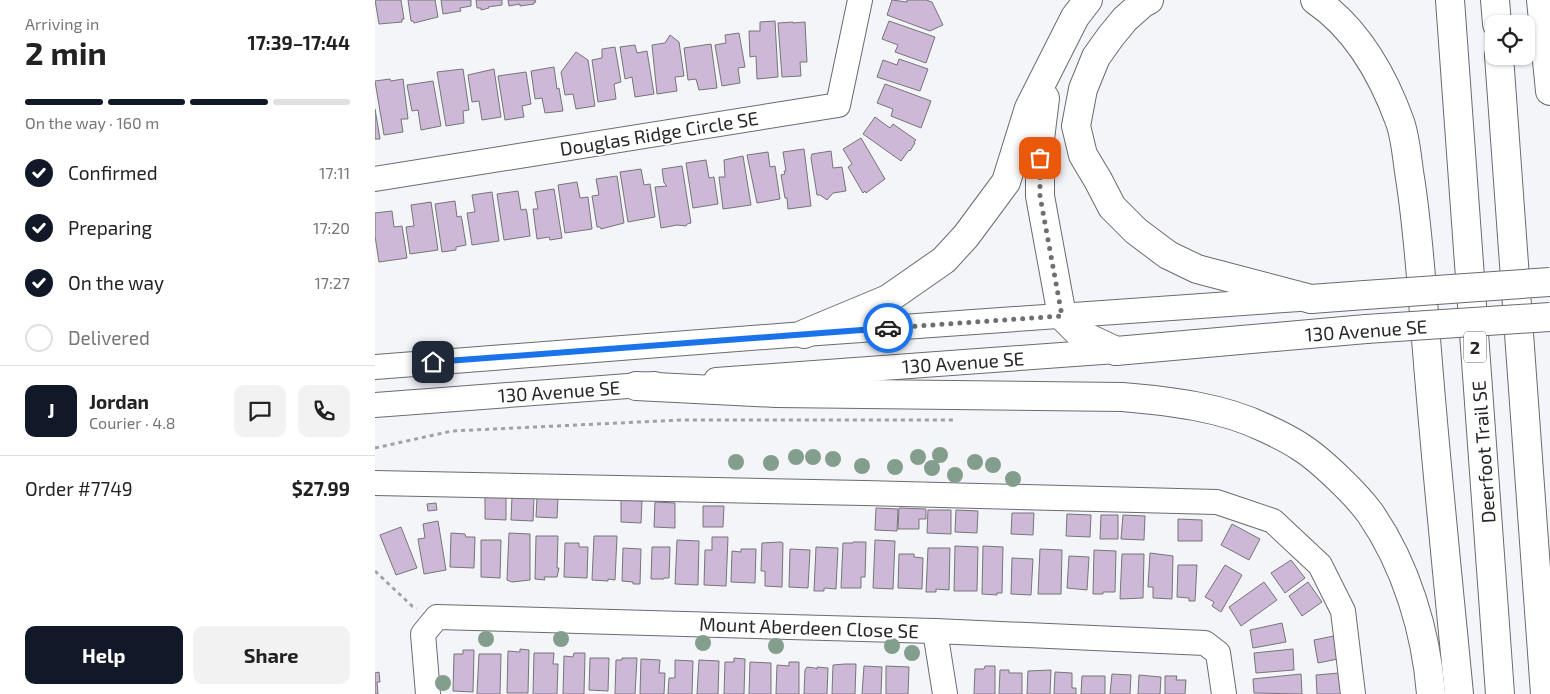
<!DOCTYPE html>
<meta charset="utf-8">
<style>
body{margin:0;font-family:"Exo 2",sans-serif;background:#f2f2f2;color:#222;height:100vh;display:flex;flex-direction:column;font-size:19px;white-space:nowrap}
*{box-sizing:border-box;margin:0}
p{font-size:16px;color:#767676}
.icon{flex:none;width:28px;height:28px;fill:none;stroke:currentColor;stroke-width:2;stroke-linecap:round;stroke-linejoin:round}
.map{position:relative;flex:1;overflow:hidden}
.side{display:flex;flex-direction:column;background:#fff;width:375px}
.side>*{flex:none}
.controls{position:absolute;left:1110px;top:15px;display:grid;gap:10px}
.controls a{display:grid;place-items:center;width:50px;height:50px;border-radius:10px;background:#fff;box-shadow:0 1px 4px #0004;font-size:25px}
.pin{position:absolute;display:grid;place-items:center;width:42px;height:42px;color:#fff;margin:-21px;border-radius:10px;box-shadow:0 2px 8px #0006}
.courier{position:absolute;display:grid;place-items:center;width:50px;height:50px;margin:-25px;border:4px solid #1a73e8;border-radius:50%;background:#fff;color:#222;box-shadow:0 1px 6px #0007}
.head em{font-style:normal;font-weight:700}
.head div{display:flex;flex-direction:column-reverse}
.head{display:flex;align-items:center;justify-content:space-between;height:85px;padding:0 25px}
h1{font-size:32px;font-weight:700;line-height:38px}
.bar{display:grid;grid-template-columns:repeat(4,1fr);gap:8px 5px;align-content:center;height:60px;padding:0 25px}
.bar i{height:6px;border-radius:4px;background:#e0e0e0}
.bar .on{background:#111827}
.bar p{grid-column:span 4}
.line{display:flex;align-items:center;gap:12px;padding:0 25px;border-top:1px solid #e0e0e0}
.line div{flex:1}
.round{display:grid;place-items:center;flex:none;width:52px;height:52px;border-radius:10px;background:#f2f2f2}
ol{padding:0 25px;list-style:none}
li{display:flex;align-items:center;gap:15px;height:55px}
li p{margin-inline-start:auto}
li .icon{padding:5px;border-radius:50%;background:#111827;color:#fff;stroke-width:4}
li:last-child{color:#767676}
li i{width:28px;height:28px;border:2px solid #e0e0e0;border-radius:50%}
.primary-button{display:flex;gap:10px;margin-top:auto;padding:10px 25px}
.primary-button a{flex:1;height:58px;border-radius:10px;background:#111827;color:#fff;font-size:20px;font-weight:700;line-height:58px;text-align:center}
.primary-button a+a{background:#f2f2f2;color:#222}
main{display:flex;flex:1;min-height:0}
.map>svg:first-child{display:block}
.building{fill:#cdb8d7;stroke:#767577}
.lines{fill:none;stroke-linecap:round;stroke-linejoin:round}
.minor-casing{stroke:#6a6b6e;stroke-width:26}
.major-casing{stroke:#6a6b6e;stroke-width:30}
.highway-casing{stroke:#6a6b6e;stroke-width:30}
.path{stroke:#a0a1a4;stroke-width:3;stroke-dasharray:4 4;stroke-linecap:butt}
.minor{stroke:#fff;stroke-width:24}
.major{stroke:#fff;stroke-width:28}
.highway{stroke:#fff;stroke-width:28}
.major-bridge-casing{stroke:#6a6b6e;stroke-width:30;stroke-linecap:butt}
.major-bridge{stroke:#fff;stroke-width:28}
.tree{fill:#839e8c}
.done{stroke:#6f6f71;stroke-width:5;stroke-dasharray:0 9}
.route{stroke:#1a73e8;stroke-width:6}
.labels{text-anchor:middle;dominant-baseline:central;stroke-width:4;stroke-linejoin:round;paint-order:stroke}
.shield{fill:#fff;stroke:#686868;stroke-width:1}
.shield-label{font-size:18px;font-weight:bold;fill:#272728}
.street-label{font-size:19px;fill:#272728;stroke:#fff}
</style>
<main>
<section class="side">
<div class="head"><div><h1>2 min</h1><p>Arriving in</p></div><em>17:39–17:44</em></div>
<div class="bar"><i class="on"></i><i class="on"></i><i class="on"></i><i></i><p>On the way · 160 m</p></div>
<ol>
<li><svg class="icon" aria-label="check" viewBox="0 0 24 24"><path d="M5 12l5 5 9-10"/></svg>Confirmed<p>17:11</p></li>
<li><svg class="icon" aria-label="check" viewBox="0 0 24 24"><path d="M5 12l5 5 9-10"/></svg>Preparing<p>17:20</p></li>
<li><svg class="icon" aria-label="check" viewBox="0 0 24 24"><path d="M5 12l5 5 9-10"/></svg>On the way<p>17:27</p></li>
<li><i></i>Delivered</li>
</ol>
<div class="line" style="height:90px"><b class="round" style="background:#111827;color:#fff">J</b><div><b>Jordan</b><p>Courier · 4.8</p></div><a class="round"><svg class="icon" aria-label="chat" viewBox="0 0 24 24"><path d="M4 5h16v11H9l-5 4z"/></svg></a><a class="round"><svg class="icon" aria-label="phone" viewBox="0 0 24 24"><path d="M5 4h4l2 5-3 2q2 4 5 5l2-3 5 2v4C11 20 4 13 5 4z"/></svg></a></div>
<div class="line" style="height:65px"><div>Order #7749</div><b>$27.99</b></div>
<div class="primary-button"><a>Help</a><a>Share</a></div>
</section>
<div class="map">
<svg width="1175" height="694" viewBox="0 0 1175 694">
<rect width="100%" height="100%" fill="#f4f5f9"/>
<g class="building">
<path d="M0,0H26L29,19H27V22L4,24Z"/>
<path d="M33,0H60L63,17L39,23L38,21H36Z"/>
<path d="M66,0H96V6L85,8L86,11L68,14Z"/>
<path d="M101,0H127V5L113,7L114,8L106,10V8H102Z"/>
<path d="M133,0H160L161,2H159V4L145,6V4L134,6Z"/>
<path d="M517,0L532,2V0H551L557,2L568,25L555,31L512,15Z"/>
<path d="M400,21L403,77L382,79L381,56L375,57L374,31H385V22Z"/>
<path d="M514,21L560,37L551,63L520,52L523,45L507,39Z"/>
<path d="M418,22V23L430,22L432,62H425L426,76L407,77L403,23Z"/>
<path d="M364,33L370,67L363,68L365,83L347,86L340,45L351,43L350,35Z"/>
<path d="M295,35L304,42L309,76L300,77L302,91L282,94L277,45L290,43Z"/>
<path d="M336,44L342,88L324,90L321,79L313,80L309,48Z"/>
<path d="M260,45L262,53L272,51L279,94L260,97L257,77L250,79L245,47Z"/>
<path d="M240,47L246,82L239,84L241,99L223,102L217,60L227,58V49Z"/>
<path d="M201,52L213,60L220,106L201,109L198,94L190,95L186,72Z"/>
<path d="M524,59L553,69L545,91L502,77L508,60L522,65Z"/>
<path d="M179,67L182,89L184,88L188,111L170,113L167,98L160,99L156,71Z"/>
<path d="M88,69L94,110L88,111L89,123L71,126L62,72Z"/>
<path d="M119,69L126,117L107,120L104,101L97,102L93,75Z"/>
<path d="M151,72L156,104L147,106L149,117L130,120L123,76Z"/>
<path d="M15,79L16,81L28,79L33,119H26L28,132L9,135L0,81Z"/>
<path d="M58,81L66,126L46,130L43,110L37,111L32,85Z"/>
<path d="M510,84L556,101L546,128L516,116L518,109L502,103Z"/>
<path d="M0,109L5,139H0Z"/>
<path d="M500,117L515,128L518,124L541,140L539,142L540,143L535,151L534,150L526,161L488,134Z"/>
<path d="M486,138L510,179L491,193L490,191L488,193L473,167L477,164L468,149Z"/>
<path d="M429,149L436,206L413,209L412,198H410L406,175L410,174L409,171H411L408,152Z"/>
<path d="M456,151L458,168L467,167L471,191L458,193L452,200L445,195H442L436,158L437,154Z"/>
<path d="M393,152L395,167L400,166L405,199L382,203L372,155Z"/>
<path d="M368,156L376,205L348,209L344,177H350L349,160Z"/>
<path d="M331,160L334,178L339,177L343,204L318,208L311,163Z"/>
<path d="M307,166L316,223L312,224L311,226L302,225L286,228L280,187L292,186L289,183L287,169Z"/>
<path d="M266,169L269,185L275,184L280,217L253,222L245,172Z"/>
<path d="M242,176L249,223L226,229L225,227H222L217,196L224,195L221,179Z"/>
<path d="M202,182L205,198L213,197L217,229L190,233L183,185Z"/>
<path d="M179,189L187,238L175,240L174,237L162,239L158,209H163L160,192Z"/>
<path d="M143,191L146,210L151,209L152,213L155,236L129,240L122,194Z"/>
<path d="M117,192L124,241L97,245L92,213L100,212L97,195Z"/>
<path d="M80,201L82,217L86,216L87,220L91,245L81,247V250L67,252L60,204Z"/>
<path d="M56,202L63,250L35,254L31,227L39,226L36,205Z"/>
<path d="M17,211L19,227L27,226L32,258L4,262L0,236V213Z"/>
<path d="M110,496L131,497V520L110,519Z"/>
<path d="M137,497L159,498L158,521L136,520Z"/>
<path d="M162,497L183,498L182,518L161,517Z"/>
<path d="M246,500L267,501L266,523L246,522Z"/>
<path d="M280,502L300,503V528L279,527Z"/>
<path d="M61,503L62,510L53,511L52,504Z"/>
<path d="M328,506H349L348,527H328Z"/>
<path d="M501,508L523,509L522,531L500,530Z"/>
<path d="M524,508L551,509V519H544V529H523Z"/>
<path d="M553,510H576V534L552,533Z"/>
<path d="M581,510L603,511L602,533L580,532Z"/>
<path d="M637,513H659L658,535L636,534Z"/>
<path d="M692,514L716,515L715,537L691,536Z"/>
<path d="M726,515H743V539H725Z"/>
<path d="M748,515L770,516L769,540L746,539Z"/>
<path d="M803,519L827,520V541H803Z"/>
<path d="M63,521L71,570L49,574L43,539L50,538L48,524Z"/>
<path d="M857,524L885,539L874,560L846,545Z"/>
<path d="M26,527L42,568L21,575L5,535Z"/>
<path d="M76,533L90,534L91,537H100L99,568L75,567Z"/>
<path d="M134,533L155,534V580L137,582L132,580Z"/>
<path d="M161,536H183L182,568H184L182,577H169L170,580L160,579Z"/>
<path d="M219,536H242L240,580L233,579V581L217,580Z"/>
<path d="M337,537H353L351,586L329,585L330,550H337Z"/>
<path d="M106,540H126L125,578L106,577Z"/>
<path d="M302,540L324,541L323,585L300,584Z"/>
<path d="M500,540L520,541L518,589L498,588Z"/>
<path d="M406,542L408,543L407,587L390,586V571H386L387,543Z"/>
<path d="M478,542H491L490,577H486V588H466L468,543H478Z"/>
<path d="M190,543H204V547H213L212,578L189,577Z"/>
<path d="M580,546L603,547L602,591H579Z"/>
<path d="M608,546L628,547L627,593H622V595L607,594Z"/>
<path d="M277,547H295L294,578H289V579H276Z"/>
<path d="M441,547L463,548L461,589L449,588V591H439Z"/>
<path d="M248,548L266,549L265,584H258V582L247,581Z"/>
<path d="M553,548H575L574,590L561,589V592H551Z"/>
<path d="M366,549H381L380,583L356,582L357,551L366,552Z"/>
<path d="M415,549L435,550V551L433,588L414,587Z"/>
<path d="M665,549L687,550L686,594H663Z"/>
<path d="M719,550L741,551L740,592H728V594H718Z"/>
<path d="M775,553L798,556L797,599L778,598V587H773Z"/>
<path d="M524,554H539V557L548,558L547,589L523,588Z"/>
<path d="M747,554H769L768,598L745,599Z"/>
<path d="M694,556L714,557L712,590L692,588Z"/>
<path d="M637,558L658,559L656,595L636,594Z"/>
<path d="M916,560L930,578L910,593L896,573Z"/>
<path d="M803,565H822L820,601H814V598L802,597Z"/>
<path d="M850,565L867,575L846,612L837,606L839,602L830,597Z"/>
<path d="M889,582L902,600L866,626L854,607Z"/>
<path d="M933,582L947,602L927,616L914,596Z"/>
<path d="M907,623L911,642L878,648L875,630Z"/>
<path d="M959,636L963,659L943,663L939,640Z"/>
<path d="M145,649L154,650L153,693H132L133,651L145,652Z"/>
<path d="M918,649L919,670L881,673L879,653Z"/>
<path d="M88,650H99L98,692L78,691L79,654H88Z"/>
<path d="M159,653H179L178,664H183L182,694H158Z"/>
<path d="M199,653H210L209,694H188L189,656L198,657Z"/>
<path d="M104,654H126L125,694H102Z"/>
<path d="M215,658H234L233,691L214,690Z"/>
<path d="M247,658H262L260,694H240L241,660H247Z"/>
<path d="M359,658L370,659L369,694H349L350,662H359Z"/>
<path d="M266,659L285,660L284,673H290L289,694H265Z"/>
<path d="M300,660L318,661L317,694H293L294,678H300Z"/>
<path d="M324,660L344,661L343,694H322Z"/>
<path d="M375,662L396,663V694H374Z"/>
<path d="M414,662H424V694H401L402,665L414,666Z"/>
<path d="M470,664H481L480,694H457L458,665Z"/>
<path d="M489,666L507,667L506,694H487Z"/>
<path d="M511,666L534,667L533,694H511Z"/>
<path d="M610,666H620V694H599L600,669H609Z"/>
<path d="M432,667L440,668L442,669V667L453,668L452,694H429L430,670Z"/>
<path d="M625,670H634V673H647V694H624Z"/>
<path d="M676,670L675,694H652L653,671Z"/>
<path d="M4,672L5,682H2L3,694H0V673Z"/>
<path d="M680,672L697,673V688H701V694H679Z"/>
<path d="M964,673L966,694H942L941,675Z"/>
<path d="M737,674L756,675L755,694H735Z"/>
<path d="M926,674L927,694L879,693L878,679Z"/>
<path d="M764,675L786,677L785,694H763Z"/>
<path d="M707,676H730V694H706Z"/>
<path d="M790,676H802L801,680H811L810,694H790Z"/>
</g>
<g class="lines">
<defs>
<g id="minor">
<path d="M0,179L463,105L485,0"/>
<path d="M0,367L429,334L924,299"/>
<path d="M341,380L741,351"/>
<path d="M0,405L280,384"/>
<path d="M0,483L489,493L842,502L898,521L945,565L968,611L978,694"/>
<path d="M560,631L570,694"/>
<path d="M53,694L48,634L62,617L560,631L830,643L843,653L849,694"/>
</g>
<g id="major">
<path d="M936,299L990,295"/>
<path d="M741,351L991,329"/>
</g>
<g id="highway">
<path d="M774,0L768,3L750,19L736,36L721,57L708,89L701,126L708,155L723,180L737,207L761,231L793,255L822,269L936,299"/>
<path d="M940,0C981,28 1008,75 1025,122C1031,139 1032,160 1035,178C1044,235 1047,293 1052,351C1061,465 1073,580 1084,694"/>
<path d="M1075,0L1125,694"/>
<path d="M1120,0L1122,24"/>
<path d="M1166,0L1175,91"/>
<path d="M1124,56L1170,694"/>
<path d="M670,98L665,139V196L687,316L705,334L741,351"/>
<path d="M429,334L513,299L569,260L591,236L631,182L654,108L700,17L713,0"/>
<path d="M261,386L401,393L747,397C795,401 847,407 890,428C903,434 916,440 927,448C946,460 982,495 995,513C1031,565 1051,631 1056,694"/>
</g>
</defs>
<use href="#minor" class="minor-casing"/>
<use href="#major" class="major-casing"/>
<use href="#highway" class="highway-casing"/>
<g class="path">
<path d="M0,448L77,431L306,420H580"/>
<path d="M0,571L37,606L42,608"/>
</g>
<use href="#minor" class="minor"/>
<use href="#major" class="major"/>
<use href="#highway" class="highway"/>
<defs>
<g id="major-bridge">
<path d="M990,295L1175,282"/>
<path d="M991,329L1175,317"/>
</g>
</defs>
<use href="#major-bridge" class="major-bridge-casing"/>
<use href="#major-bridge" class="major-bridge"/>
</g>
<g class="tree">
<circle cx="565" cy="455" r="8"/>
<circle cx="421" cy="457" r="8"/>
<circle cx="438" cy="457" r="8"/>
<circle cx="543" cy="457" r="8"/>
<circle cx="458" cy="459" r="8"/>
<circle cx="361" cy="462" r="8"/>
<circle cx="600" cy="462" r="8"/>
<circle cx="396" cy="463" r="8"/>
<circle cx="618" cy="465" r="8"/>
<circle cx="487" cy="466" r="8"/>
<circle cx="520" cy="467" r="8"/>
<circle cx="557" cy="468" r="8"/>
<circle cx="580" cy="475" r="8"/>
<circle cx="638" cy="479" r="8"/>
<circle cx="111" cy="639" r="8"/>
<circle cx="186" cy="639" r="8"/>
<circle cx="328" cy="643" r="8"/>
<circle cx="401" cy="646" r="8"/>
<circle cx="517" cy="646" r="8"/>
<circle cx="537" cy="653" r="8"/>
<circle cx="68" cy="683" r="8"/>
</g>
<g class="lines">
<path class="done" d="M513,328L687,316L665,196V158"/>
<path class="route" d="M58,362L513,328"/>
</g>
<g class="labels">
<rect class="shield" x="1089" y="331.5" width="22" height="31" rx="4"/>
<g class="shield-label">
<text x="1100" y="347">2</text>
</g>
<g class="street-label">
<text transform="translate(284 133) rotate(-9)">Douglas Ridge Circle SE</text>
<text transform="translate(991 330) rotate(-4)">130 Avenue SE</text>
<text transform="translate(588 362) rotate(-4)">130 Avenue SE</text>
<text transform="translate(184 391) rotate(-4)">130 Avenue SE</text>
<text transform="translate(1108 452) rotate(-94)">Deerfoot Trail SE</text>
<text transform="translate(434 627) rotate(2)">Mount Aberdeen Close SE</text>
</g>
</g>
</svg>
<div class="controls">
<a><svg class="icon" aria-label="locate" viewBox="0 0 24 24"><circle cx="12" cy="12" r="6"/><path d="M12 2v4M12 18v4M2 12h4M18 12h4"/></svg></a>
</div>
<div class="pin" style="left:665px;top:158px;background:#ea580c"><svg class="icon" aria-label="bag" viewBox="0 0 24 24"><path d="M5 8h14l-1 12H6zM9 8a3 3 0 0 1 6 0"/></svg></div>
<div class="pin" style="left:58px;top:362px;background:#1f2937"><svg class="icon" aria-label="home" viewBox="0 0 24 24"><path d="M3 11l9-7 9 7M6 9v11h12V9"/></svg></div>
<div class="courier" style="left:513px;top:328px"><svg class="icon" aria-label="car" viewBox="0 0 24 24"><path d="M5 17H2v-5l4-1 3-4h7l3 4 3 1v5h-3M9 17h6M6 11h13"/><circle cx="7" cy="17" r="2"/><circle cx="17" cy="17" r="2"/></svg></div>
</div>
</main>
